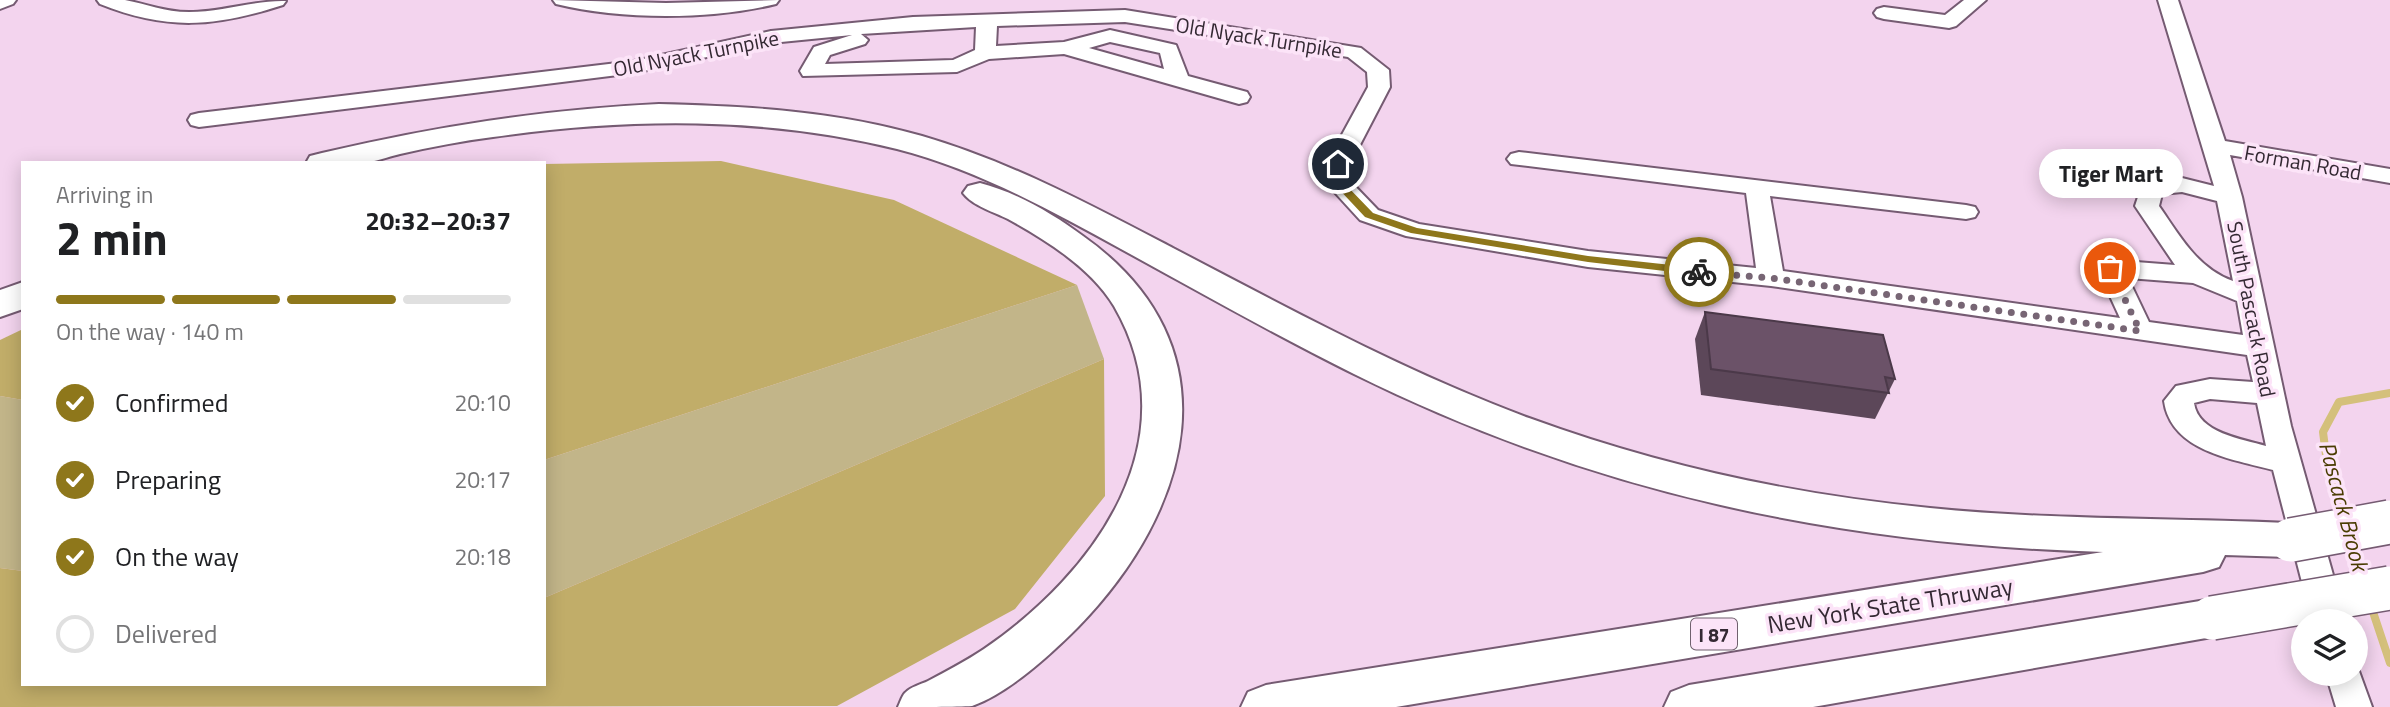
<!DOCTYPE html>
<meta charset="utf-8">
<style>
body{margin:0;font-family:"Titillium Web",sans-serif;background:#f2f2f2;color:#202124;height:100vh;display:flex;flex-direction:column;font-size:26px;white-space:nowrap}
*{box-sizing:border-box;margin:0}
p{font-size:23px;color:#757577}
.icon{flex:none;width:38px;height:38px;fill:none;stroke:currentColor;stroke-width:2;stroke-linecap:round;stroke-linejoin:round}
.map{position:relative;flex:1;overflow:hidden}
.side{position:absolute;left:21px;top:161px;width:525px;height:525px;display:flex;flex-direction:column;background:#fff;border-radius:0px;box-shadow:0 4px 18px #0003}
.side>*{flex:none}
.fabs{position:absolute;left:2291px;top:609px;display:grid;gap:14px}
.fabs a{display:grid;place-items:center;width:77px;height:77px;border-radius:50%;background:#fff;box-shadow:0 4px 18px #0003;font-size:35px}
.pin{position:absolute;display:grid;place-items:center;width:60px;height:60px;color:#fff;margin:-30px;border:4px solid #fff;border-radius:50%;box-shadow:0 2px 7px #0007}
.courier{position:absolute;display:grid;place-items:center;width:70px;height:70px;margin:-35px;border:5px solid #8e771b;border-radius:50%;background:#fff;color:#222;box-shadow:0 2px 9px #0007}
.bubble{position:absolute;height:49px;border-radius:24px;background:#fff;box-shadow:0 4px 18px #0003;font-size:23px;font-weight:700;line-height:49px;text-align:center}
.summary em{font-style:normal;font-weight:700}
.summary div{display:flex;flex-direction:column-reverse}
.summary{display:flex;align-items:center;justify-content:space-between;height:119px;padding:0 35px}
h1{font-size:46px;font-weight:700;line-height:52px}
.bar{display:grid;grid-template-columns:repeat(4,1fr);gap:10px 7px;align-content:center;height:84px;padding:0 35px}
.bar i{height:9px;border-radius:5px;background:#e0e0e0}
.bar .selected{background:#8e771b}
.bar p{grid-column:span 4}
ol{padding:0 35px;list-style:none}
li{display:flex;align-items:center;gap:21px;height:77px}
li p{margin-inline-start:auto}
li .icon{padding:7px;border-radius:50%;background:#8e771b;color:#fff;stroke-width:4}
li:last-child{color:#757577}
li i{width:38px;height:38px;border:4px solid #e0e0e0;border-radius:50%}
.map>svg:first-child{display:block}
.green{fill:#c2b589}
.forest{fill:#c1ad69}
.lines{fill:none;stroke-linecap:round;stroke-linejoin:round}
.stream{stroke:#d4c07b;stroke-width:8}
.minor-casing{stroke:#755b72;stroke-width:4}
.highway-casing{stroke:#755b72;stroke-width:4}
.minor{fill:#fff;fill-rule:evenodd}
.highway{fill:#fff;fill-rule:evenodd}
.highway-bridge-casing{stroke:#755b72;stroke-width:46;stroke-linecap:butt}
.highway-bridge{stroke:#fff;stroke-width:43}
.wall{fill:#5c4759}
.building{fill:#6b5268;stroke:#4b3949;stroke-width:2}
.route{fill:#8e771b}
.done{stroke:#776574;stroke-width:7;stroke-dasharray:0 12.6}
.labels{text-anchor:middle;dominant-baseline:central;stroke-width:7;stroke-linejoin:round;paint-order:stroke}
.shield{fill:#fce4f8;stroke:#70616e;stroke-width:2}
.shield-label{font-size:19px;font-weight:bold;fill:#342933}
.street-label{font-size:21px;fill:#342933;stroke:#fce4f8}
.water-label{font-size:23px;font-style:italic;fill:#4a3c02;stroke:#fce4f8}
.near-street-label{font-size:24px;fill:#342933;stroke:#fce4f8}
</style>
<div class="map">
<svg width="2390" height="707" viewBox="0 0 2390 707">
<rect width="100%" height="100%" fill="#f3d4ee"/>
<g class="green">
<path d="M1077,285L1104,359L544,598V460Z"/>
<path d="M0,396L23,400V571L0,568Z"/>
</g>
<g class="forest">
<path d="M721,161L894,200L1077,285L544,460V164Z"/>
<path d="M23,329V400L0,396V340Z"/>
<path d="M1104,359L1105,496L1015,609L837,706L0,707V568L23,571V684H544V598Z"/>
</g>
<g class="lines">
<g class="stream">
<path d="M2344,518L2327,463L2323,432L2339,402L2390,393"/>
<path d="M2352,542L2363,578"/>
<path d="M2371,606L2390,663"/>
</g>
<defs>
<g id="minor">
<path d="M0,0H16L13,4L0,9Z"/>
<path d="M97,0C106,0 116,0 125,0C147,4 164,12 189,12C221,12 255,0 286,1L283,5C215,27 167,31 100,4Z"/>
<path d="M553,0L666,3L779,0L776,4C711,20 621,20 556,4Z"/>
<path d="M1964,0H1986L1956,26L1949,28L1884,19L1877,17L1874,13L1877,9L1884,7L1945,15Z"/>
<path d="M2158,0H2178L2225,141L2390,169V183L2230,155L2242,197L2291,426L2346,621H2312L2273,470C2232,459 2171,451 2164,401L2176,386L2210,379L2253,382L2247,355L1771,286L1588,267L1406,236L1360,220L1328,185L1326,164L1368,87L1367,72L1348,57L1125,22L997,26L996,46L1064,42L1110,30L1176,45L1188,76L1247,92L1250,97L1247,102L1239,104L1064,54L989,59L957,72L803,76L800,71L814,47L852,35L771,43L634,73L199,127L191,125L188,120L191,115L199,113L634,61L771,31L913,17L1125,10L1361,48L1389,70L1390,87L1350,164L1352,183L1378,210L1419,224L1588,251L1756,268L1746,193L1511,164L1507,159L1511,154L1519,152L1966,205L1975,207L1978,212L1975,217L1966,219L1770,196L1783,271L2120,318L2097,268L2101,262L2110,260L2175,265L2135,206L2143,182L2182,178L2214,186ZM976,27L975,50L953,60L825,64L830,55L865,44L868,40L861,34ZM1110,42L1160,53L1164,69L1089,48ZM2182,192L2217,201L2233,281C2197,268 2180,236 2159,206L2162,194ZM2128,278L2193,283L2237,301L2243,335L2149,322ZM2210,399L2257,403L2266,446C2242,439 2198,433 2194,403Z"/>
<path d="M2356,663L2372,707H2336L2326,674H2356Z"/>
</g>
<g id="highway">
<path d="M659,104C747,106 836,111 922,136C1011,162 1091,205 1173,248C1290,309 1405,372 1529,418C1657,465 1794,495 1930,508C2050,520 2171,518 2291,523L2307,528L2313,540L2307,552L2291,557L2225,555L2219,567L2203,572L1396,707H1241L1248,692L1266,685L2103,552C1837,544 1594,493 1354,374C1275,335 1198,291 1121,249C1050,210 976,169 897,149C763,116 628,118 493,137C462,141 430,147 400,154C387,157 375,162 363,163C344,165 325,163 306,163L310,156L322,153C437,126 540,110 659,104Z"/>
<path d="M980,183C1016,192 1053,214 1083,236C1237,345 1193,509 1078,627C1051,654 1009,693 972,706C958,707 915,707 898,707C900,703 902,696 905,693C910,687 922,684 928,681C947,671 966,661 984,649C1095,573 1192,440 1114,306C1091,268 1046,240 1008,219C994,212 973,206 963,193L968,186Z"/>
<path d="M23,282V309L0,317V290Z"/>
<path d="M2212,599L2229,604L2235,618L2229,632L2212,637L1813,707H1664L1671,692L1689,685Z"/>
</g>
</defs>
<use href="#minor" class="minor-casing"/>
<use href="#highway" class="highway-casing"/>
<use href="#minor" class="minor"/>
<use href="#highway" class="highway"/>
<defs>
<g id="highway-bridge">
<path d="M2291,540L2390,522"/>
<path d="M2212,618L2390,588"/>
</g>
</defs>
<use href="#highway-bridge" class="highway-bridge-casing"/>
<use href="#highway-bridge" class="highway-bridge"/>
</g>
<path class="wall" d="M1705,312L1895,379L1875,419L1701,395L1695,339Z"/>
<path class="building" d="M1705,312L1883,335L1895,379L1885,377L1889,393L1711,369Z"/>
<path class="route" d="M1338,161L1343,164L1345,184L1373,213L1417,228L1588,256L1699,268L1704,272L1699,275L1588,262L1411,233L1365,217L1335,185L1333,164Z"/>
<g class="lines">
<path class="done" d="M1699,272L1771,278L2140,331L2110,268"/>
</g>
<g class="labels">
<rect class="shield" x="1691" y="618.5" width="46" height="31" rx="5"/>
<g class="shield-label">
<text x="1714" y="634">I 87</text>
</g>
<g class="street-label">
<text transform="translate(1259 37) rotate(9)">Old Nyack Turnpike</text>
<text transform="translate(696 53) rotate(-11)">Old Nyack Turnpike</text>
<text transform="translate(2303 162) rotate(10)">Forman Road</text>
<text transform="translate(2252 309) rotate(79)">South Pascack Road</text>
</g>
<g class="water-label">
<text transform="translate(2344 506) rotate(75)">Pascack Brook</text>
</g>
<g class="near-street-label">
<text transform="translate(1890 605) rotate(-9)">New York State Thruway</text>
</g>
</g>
</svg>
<div class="fabs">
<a><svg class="icon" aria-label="layers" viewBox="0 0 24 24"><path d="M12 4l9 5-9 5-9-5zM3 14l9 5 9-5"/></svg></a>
</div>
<div class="pin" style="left:2110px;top:268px;background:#ea580c"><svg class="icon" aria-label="bag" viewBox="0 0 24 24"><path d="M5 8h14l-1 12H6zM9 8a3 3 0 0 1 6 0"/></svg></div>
<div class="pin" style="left:1338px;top:164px;background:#1f2937"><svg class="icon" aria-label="home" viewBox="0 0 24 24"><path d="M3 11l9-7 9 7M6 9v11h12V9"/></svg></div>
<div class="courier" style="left:1699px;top:272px"><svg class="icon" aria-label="bike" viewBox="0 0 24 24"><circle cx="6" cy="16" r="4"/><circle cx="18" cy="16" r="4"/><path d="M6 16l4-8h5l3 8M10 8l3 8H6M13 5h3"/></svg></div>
<div class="bubble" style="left:2039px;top:149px;width:144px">Tiger Mart</div>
<section class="side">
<div class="summary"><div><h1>2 min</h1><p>Arriving in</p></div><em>20:32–20:37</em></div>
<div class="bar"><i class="selected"></i><i class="selected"></i><i class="selected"></i><i></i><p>On the way · 140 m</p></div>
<ol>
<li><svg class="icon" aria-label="check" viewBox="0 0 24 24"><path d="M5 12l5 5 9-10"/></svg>Confirmed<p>20:10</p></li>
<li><svg class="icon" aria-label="check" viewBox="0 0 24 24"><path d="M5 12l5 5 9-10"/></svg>Preparing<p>20:17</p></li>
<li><svg class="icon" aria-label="check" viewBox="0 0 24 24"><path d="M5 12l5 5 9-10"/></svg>On the way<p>20:18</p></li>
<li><i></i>Delivered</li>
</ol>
</section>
</div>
